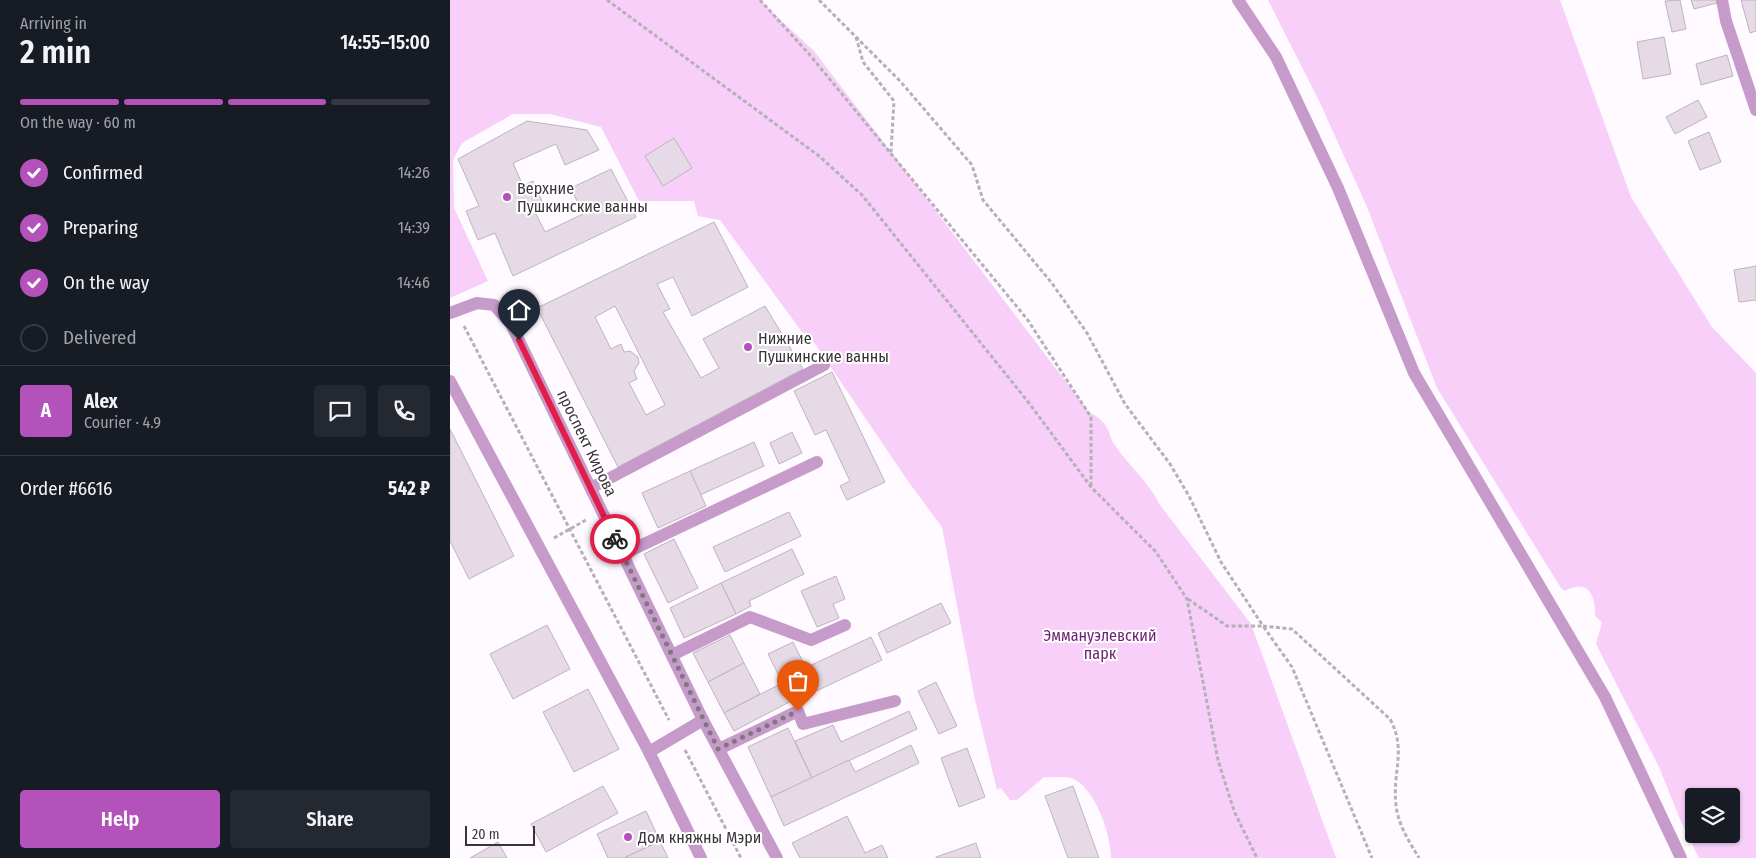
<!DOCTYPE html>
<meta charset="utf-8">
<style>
body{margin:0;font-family:"Fira Sans Condensed",sans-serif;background:#242831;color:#f1f3f6;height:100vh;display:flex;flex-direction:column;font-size:19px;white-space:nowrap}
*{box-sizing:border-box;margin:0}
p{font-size:16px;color:#9ea1a6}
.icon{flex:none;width:28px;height:28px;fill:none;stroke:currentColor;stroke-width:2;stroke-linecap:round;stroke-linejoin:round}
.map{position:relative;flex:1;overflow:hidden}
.panel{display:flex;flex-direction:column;background:#171b24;width:450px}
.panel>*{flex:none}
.controls{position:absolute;left:1235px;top:788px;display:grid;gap:10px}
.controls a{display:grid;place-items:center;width:55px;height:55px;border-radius:5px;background:#171b24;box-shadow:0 1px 4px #0004;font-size:25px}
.scale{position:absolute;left:15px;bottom:12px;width:70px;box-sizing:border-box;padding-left:5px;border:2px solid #383439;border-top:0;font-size:14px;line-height:18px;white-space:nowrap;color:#383439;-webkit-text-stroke:4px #fff;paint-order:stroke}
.pin{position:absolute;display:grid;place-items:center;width:42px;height:42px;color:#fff;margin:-51px -21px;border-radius:50% 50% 50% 0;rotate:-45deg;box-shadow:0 0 5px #0007}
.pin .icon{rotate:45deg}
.courier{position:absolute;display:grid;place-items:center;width:50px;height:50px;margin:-25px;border:4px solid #e11d48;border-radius:50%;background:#fff;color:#222;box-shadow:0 1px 6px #0007}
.head em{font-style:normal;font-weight:600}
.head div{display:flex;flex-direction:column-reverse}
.head{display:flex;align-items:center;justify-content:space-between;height:85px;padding:0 20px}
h1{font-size:32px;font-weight:600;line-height:38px}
.bar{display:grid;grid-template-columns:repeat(4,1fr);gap:8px 5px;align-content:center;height:60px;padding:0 20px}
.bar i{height:6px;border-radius:4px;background:#363941}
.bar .on{background:#b252ba}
.bar p{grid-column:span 4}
.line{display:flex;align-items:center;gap:12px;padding:0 20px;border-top:1px solid #363941}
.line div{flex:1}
.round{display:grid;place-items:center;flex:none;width:52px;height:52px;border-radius:5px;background:#242831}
ol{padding:0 20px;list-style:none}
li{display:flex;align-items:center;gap:15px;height:55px}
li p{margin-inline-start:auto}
li .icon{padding:5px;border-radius:50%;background:#b252ba;color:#fff;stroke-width:4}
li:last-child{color:#9ea1a6}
li i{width:28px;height:28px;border:2px solid #363941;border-radius:50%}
.primary-button{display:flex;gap:10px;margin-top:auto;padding:10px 20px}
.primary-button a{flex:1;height:58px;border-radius:5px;background:#b252ba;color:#fff;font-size:20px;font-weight:600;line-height:58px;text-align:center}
.primary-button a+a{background:#242831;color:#f1f3f6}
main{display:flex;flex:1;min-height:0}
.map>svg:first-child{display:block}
.green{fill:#f7cff9;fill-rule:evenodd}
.building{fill:#e5dae6;stroke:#beb3bf;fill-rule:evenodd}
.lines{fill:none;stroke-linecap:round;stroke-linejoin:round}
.path{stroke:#b5b1b6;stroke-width:3;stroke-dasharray:4 2.5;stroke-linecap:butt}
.minor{stroke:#c69ac9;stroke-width:12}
.done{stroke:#7d797e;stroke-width:5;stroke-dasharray:0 9}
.route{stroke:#e11d48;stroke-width:6}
.poi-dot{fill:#b252ba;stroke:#fff;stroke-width:2}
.labels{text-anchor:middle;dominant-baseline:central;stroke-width:4;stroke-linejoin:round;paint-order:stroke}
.poi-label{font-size:16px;fill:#383439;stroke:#fff;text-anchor:start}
.street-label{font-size:16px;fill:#383439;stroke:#fff}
.park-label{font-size:16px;fill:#702177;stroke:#fff}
</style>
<main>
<section class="panel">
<div class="head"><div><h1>2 min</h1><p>Arriving in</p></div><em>14:55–15:00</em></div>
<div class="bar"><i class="on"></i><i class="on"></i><i class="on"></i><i></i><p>On the way · 60 m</p></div>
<ol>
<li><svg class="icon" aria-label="check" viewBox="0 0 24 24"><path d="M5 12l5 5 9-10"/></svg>Confirmed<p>14:26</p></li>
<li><svg class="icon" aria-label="check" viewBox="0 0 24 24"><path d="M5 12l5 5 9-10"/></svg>Preparing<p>14:39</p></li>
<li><svg class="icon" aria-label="check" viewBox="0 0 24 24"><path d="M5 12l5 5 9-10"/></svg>On the way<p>14:46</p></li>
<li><i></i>Delivered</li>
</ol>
<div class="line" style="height:90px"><b class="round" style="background:#b252ba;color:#fff">A</b><div><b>Alex</b><p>Courier · 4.9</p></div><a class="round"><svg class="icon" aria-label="chat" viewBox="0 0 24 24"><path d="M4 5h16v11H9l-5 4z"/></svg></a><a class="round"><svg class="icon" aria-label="phone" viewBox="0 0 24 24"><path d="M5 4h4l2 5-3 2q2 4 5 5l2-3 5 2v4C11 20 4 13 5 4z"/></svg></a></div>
<div class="line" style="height:65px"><div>Order #6616</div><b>542 ₽</b></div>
<div class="primary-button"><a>Help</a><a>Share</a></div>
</section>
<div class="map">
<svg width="1306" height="858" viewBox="0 0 1306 858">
<rect width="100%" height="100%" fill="#fefaff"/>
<g class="green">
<path d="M0,0H309L364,51L639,412C643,414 648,417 652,421C660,429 659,436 664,444C678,465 699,482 710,505L801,624L886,858H661C661,835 645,786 621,778C613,776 602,778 594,777L567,800H560L551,788L547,790L525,700L492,527L460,484L359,335L352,332L270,220L248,216L244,201H189L151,127L100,114H63L12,143L3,160L4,208L38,281L0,298Z"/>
<path d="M818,0H1110L1181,197L1262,327L1306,373V858H1249L1232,824L1209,767L1146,644L1152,622L1145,616C1146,596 1138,578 1115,591L1111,588L987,388L917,207L871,105ZM1244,796H1281V834H1244Z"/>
</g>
<g class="building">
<path d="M1230,0L1236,29L1222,32L1215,1Z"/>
<path d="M1241,0H1266L1267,3L1244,9Z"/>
<path d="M1291,0H1306V31L1300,33Z"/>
<path d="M1214,37L1221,74L1193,79L1187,42Z"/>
<path d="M1277,55L1283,76L1251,85L1246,64Z"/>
<path d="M1248,100L1257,117L1225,134L1216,117Z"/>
<path d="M77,121L137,130L149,150L115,165L106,144L63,163L73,186L83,181L94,206L84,210L95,232L133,214L121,188L161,169L186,217L63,276L45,233L28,240L16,211L29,206L8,159Z"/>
<path d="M1259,132L1271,162L1250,170L1238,141Z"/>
<path d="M224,138L242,168L213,186L195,156Z"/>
<path d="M264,222L298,287L242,316L223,277L207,284L220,309L213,312L251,378L269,368L253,339L315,306L353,369L168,467L87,308ZM165,306L215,405L196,415L179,383L187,379L184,371L189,363L188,357L180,351L174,352L171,344L161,349L145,317Z"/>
<path d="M1306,266V300L1289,302L1284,270Z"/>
<path d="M382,372L435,482L397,500L390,486L400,481L376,430L365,435L344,391Z"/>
<path d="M0,429L64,556L19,579L0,541Z"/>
<path d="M342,432L352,453L329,464L320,443Z"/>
<path d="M304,442L314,466L250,495L240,471Z"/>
<path d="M240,471L256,506L208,528L192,493Z"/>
<path d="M339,512L351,536L275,572L263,547Z"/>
<path d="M224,539L248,588L218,603L194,554Z"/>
<path d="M342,549L354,574L299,601L301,606L286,614L271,583Z"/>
<path d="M386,576L395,599L383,604L389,618L367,627L351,591Z"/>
<path d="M271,583L286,614L234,638L220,608Z"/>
<path d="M491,603L501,623L437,653L428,633Z"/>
<path d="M97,625L120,669L63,699L40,654Z"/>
<path d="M280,635L294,663L258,682L243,653Z"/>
<path d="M421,637L432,660L362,693L351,670Z"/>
<path d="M343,642L355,666L330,678L318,654Z"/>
<path d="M294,663L310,694L274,713L258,682Z"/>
<path d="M338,680L347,698L284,731L274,713Z"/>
<path d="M486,682L507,726L489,734L468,691Z"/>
<path d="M138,689L169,749L124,772L93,712Z"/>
<path d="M459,711L467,729L362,778L345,741L383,725L391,742Z"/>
<path d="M338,728L362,778L321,797L298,747Z"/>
<path d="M461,745L469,763L334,826L321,797L399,760L405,772Z"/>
<path d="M517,748L535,797L509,807L491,758Z"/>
<path d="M153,786L168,813L96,852L81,824Z"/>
<path d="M623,786L649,858H618L595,796Z"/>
<path d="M196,811L210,841L174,858H158L147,834Z"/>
<path d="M397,816L415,853L432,845L438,858H350L342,843Z"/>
<path d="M210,841L218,858H174Z"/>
<path d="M48,842L57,858H20Z"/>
<path d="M526,843L531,858H486V857Z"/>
</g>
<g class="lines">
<g class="path">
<path d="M157,0L369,156L412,195L579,403L641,487L706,552L737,599L768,760L784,811L807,858"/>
<path d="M310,0L359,54L577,319L641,417V486"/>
<path d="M369,0L450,81L522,165L533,200L601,282L637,333L675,404L720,464L739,496L771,562L813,626L842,629L940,719C957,750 942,772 946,805C948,825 959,841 969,858"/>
<path d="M406,37L413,62L444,101L441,152"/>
<path d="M14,326L219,720"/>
<path d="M104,538L136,520"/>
<path d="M738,599L777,626H813L842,667L922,858"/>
<path d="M235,750L291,858"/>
</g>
<g class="minor">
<path d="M788,0L826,57L888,188L964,373L1155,697L1231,858"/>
<path d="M1272,0L1276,21L1306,110"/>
<path d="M0,313L27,303L44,305L61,324L253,720L327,858"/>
<path d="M0,381L199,752L251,858"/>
<path d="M141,488L374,365"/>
<path d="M173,554L367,462"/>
<path d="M222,655L300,617L361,640L395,625"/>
<path d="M269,749L348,711L353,724L445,701"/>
<path d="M199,752L253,720"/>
</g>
</g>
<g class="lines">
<path class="done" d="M165,539L268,749L348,711"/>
<path class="route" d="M69,340L165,539"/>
</g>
<g class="poi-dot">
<circle cx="57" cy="197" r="5"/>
<circle cx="298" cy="347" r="5"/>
<circle cx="178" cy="837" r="5"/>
</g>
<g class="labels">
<g class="poi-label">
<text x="67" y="188">Верхние<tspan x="67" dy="18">Пушкинские ванны</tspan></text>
<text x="308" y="338">Нижние<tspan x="308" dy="18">Пушкинские ванны</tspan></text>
<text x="188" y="837">Дом княжны Мэри</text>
</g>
<g class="street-label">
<text transform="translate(137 443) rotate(64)">проспект Кирова</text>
</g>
<g class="park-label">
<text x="650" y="635">Эммануэлевский<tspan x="650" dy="18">парк</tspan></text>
</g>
</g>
</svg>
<div class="controls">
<a><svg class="icon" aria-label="layers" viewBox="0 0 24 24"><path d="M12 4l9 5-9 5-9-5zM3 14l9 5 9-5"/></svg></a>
</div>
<div class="scale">20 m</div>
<div class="pin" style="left:348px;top:711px;background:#ea580c"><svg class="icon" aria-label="bag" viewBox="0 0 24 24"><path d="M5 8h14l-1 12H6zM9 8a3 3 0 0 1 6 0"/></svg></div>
<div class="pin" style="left:69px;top:340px;background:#1f2937"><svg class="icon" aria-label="home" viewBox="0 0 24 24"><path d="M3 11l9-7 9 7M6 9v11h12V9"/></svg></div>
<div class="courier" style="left:165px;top:539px"><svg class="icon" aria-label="bike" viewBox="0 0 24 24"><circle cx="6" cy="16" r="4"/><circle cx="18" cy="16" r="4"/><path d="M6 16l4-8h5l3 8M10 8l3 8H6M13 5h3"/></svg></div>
</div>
</main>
